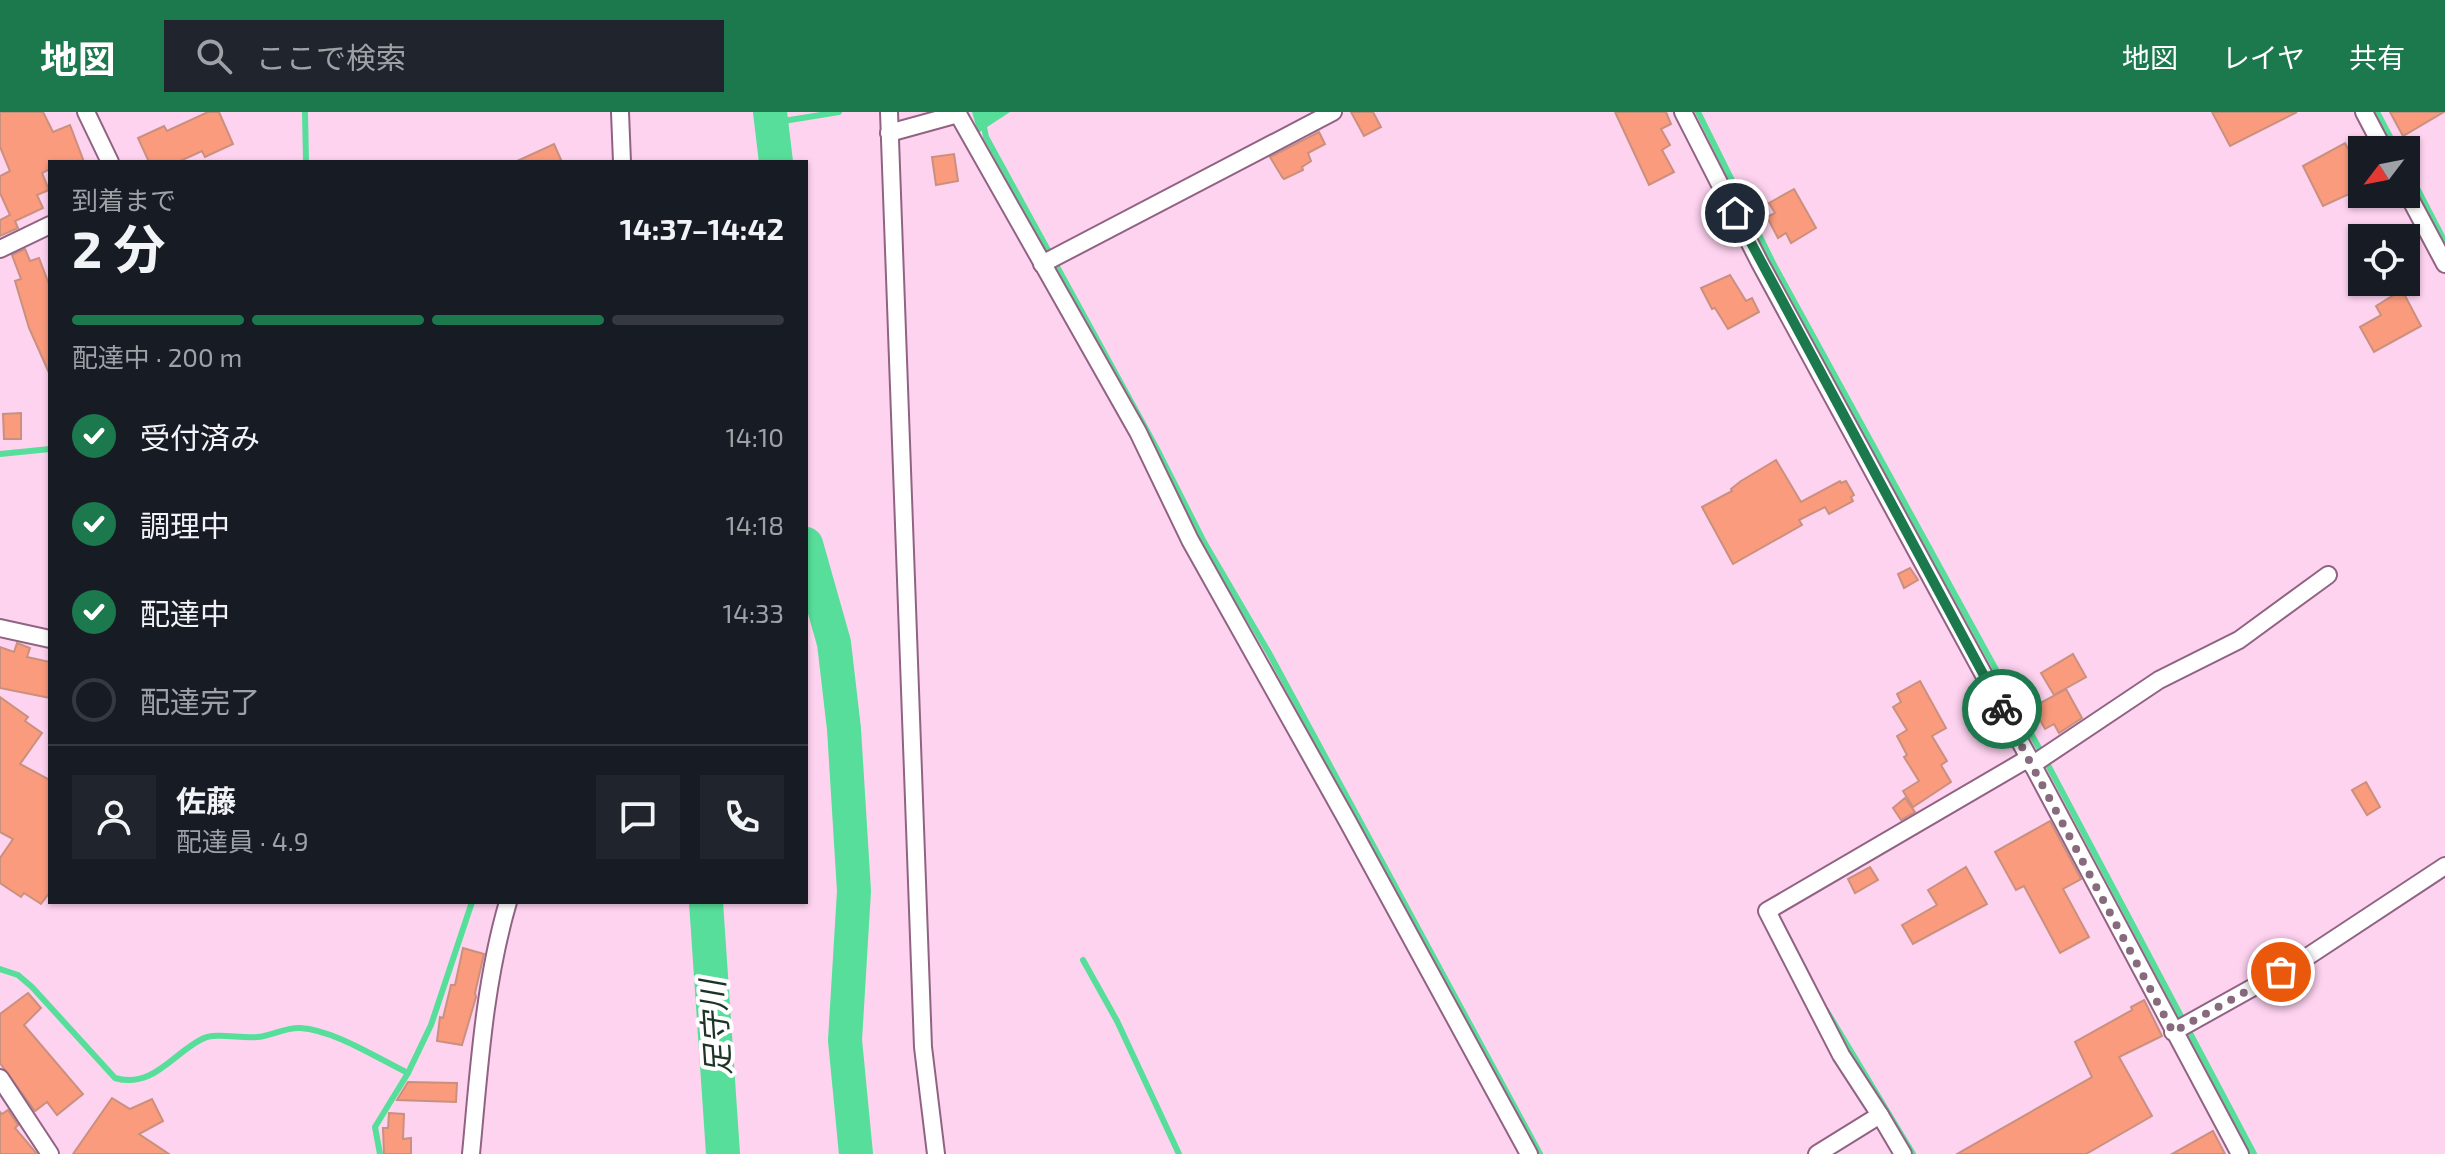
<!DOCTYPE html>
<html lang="ja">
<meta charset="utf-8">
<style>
body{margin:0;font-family:"Exo 2","Noto Sans JP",sans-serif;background:#20242c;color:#f1f3f6;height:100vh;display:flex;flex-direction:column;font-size:30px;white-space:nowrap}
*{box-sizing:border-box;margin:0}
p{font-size:26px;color:#9ea1a6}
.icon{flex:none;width:44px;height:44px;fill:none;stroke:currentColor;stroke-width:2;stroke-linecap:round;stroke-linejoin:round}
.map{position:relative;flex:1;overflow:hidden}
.drawer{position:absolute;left:48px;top:48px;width:760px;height:744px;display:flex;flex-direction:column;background:#171b24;border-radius:0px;box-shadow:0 2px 6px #0004}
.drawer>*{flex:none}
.needle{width:52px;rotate:238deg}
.tools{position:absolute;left:2348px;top:24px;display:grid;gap:16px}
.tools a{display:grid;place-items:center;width:72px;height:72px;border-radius:0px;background:#171b24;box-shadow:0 2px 6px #0004;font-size:40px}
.pin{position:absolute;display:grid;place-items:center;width:68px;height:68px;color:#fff;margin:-34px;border:4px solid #fff;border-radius:50%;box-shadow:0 2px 8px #0007}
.courier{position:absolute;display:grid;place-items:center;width:80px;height:80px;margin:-40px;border:6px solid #1c784d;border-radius:50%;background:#fff;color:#222;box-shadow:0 2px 10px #0007}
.head em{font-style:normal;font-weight:700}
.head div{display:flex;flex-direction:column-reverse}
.head{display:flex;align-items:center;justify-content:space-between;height:136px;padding:0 24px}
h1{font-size:52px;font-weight:700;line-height:60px}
.bar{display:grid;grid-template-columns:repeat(4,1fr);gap:12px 8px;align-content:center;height:96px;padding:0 24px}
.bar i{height:10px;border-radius:6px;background:#363941}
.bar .current{background:#1c784d}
.bar p{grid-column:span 4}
.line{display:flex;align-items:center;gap:20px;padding:0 24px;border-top:2px solid #363941}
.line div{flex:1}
.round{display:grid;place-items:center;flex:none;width:84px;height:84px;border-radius:0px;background:#20242c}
ol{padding:0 24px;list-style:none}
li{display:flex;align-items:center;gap:24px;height:88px}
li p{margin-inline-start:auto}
li .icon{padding:8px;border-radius:50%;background:#1c784d;color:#fff;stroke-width:4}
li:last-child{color:#9ea1a6}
li i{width:44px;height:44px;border:4px solid #363941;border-radius:50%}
header{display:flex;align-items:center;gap:48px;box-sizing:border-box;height:112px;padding:0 40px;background:#1c784d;color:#fff}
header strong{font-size:38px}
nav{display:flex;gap:44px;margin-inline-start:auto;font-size:28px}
.search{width:560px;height:72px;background:#20242c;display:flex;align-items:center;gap:20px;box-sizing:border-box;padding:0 28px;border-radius:0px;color:#9ea1a6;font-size:30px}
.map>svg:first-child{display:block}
.water{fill:#57de9a}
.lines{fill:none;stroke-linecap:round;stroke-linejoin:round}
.stream{stroke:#57de9a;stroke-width:6}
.river{stroke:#57de9a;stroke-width:34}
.building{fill:#fb9b7d;stroke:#ca907e;stroke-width:2}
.street-casing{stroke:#916383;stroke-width:20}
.street{stroke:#fff;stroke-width:16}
.done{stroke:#876a7e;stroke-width:8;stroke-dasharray:0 14.4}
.route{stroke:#1c784d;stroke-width:10}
.labels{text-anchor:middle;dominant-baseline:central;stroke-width:8;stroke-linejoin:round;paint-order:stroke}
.water-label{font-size:32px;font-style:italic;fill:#1c3326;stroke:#fff}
</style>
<header>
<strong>地図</strong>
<div class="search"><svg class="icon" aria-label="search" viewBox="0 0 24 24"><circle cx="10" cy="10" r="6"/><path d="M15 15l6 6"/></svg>ここで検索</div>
<nav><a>地図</a><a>レイヤ</a><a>共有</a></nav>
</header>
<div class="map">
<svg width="2445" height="1042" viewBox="0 0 2445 1042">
<rect width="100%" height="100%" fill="#fed3f0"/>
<path class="water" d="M972,0H1010L978,21Z"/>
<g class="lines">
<g class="stream">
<path d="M305,0L306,50"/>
<path d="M981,0L986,25L1158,339L1204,430L1269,541L1540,1042"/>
<path d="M1698,0L1774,153L2039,636L2254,1042"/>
<path d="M2377,0L2397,38"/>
<path d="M771,11L839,0"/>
<path d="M2406,55L2445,130"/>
<path d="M0,342L50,337"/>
<path d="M1083,848L1117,909L1179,1042"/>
<path d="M0,857L18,863L32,875L115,966C153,977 172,942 202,927C216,920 241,927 257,925C271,924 286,915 300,916C334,918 377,946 408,961"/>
<path d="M1826,898L1913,1042"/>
<path d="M380,1042L375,1015L408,961L431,913L472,790"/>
</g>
<g class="river">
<path d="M770,0L776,50"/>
<path d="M806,432L834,531L844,617L854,779L845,928L856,1042"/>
<path d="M706,790L723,1042"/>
</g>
</g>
<g class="building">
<path d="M0,0H43L53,20L70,13L84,50H50V57L42,61L49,78L37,83L43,96L15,109L18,116L0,124V108L10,103L0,81V64L10,59L0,35Z"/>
<path d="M208,0H219L233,32L205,45L202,39L178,50H149L138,26L164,14L167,19Z"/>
<path d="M1351,0H1373L1381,15L1364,24Z"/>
<path d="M1615,0H1666L1671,12L1661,17L1670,33L1662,38L1674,60L1649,73Z"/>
<path d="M2212,0H2297L2230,34Z"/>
<path d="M2390,0H2444L2403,24Z"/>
<path d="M1319,20L1325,32L1308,41L1311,49L1302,55L1303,58L1284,67L1282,65L1270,45Z"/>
<path d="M2345,31L2357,54L2362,51V76L2323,94L2303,54Z"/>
<path d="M554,32L562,50H515Z"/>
<path d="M954,42L958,69L936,73L932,45Z"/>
<path d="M1794,77L1816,116L1791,131L1786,121L1778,126L1767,105L1775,101L1769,91Z"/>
<path d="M25,137L30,149L39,146L50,175V263L29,216L15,169L21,167L12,143Z"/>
<path d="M1730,163L1746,189L1752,186L1759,200L1728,217L1715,196L1712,197L1701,176Z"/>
<path d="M2402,178L2421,214L2374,240L2360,215L2381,203L2376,194Z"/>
<path d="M21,301V327H4L3,302Z"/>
<path d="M1776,348L1801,390L1840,369L1841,371L1846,369L1854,383L1851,385L1853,389L1829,402L1825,395L1799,408L1802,413L1733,452L1702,395L1732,379L1731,377L1741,369Z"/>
<path d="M1910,456L1918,468L1904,476L1898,462Z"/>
<path d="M17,531L30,536L27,545L50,550V586L0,576V535L14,540Z"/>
<path d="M2073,542L2086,565L2054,583L2041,561Z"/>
<path d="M1920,569L1946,616L1932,624L1947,649L1941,653L1951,670L1913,695L1903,679L1919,669L1904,645L1907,643L1897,624L1907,618L1893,595L1901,590L1897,582Z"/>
<path d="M2066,577L2082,606L2059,621L2054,612L2045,617L2033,595Z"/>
<path d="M0,585L28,605L25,609L42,621L20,652L50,668V780L41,792L24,781L21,785L0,771V746L13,727L0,720Z"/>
<path d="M2366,670L2380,695L2367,703L2352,678Z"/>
<path d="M1905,686L1915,700L1901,708L1893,696Z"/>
<path d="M2050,709L2081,767L2063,777L2089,825L2060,841L2024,774L2016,778L1995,740Z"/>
<path d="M1870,755L1878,768L1855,781L1848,767Z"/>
<path d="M1966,755L1987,792L1913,832L1902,813L1937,793L1928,778Z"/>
<path d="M463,836L484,842L475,881L476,885L462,933L437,929L440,905L443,906L451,873H455Z"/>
<path d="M28,881L41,896L24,913L83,982L57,1003L47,990L35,999L0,951V902Z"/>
<path d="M2144,888L2162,924L2119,945L2152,1004L2086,1042H1957L2092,965L2075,930L2132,898L2131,895Z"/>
<path d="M408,970L457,971L456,990L397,988Z"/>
<path d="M112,986L130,997L152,987L163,1009L139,1022L169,1042H73Z"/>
<path d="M8,998L18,1013L15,1016L37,1042H0V1000L2,1002Z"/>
<path d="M389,1001L404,1002L403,1027L411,1026V1042H384L383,1016H388Z"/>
<path d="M2213,1019L2225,1042H2172Z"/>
</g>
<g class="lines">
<defs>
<g id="street">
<path d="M86,0L110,50"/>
<path d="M620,0L622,50"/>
<path d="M889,0L923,935L936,1042"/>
<path d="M1683,0L1760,151L2029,646L2240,1042"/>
<path d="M2364,0L2384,38"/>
<path d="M889,21L958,2L1138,320L1190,428L1348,710L1529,1042"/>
<path d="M2406,79L2445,152"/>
<path d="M0,137L50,113"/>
<path d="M1042,152L1333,0"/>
<path d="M0,516L50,527"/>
<path d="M2032,653L2159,568L2239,528L2328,463"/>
<path d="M2173,920L2304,847L2445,754"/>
<path d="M0,966L50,1042"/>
<path d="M1880,1003L1903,1042"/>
<path d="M471,1042C479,958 484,872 508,790"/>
<path d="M1817,1042L1880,1003L1841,943L1767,799L2029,646"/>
</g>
</defs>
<use href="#street" class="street-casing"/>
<use href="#street" class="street"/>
</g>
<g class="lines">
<path class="done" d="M2002,597L2173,920L2281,860"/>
<path class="route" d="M1735,101L2002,597"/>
</g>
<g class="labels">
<g class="water-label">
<text transform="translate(714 916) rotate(-94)">足守川</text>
</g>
</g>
</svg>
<div class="tools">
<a><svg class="needle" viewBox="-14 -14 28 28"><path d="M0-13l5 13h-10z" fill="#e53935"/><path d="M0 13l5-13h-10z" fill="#9ea1a6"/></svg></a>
<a><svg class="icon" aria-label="locate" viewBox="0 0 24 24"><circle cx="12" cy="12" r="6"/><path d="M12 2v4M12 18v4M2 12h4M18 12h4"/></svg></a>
</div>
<div class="pin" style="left:2281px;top:860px;background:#ea580c"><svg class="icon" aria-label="bag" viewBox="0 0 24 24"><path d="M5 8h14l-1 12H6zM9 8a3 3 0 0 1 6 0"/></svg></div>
<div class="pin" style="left:1735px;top:101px;background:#1f2937"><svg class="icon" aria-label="home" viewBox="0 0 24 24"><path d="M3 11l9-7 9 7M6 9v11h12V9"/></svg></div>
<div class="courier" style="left:2002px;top:597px"><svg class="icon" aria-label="bike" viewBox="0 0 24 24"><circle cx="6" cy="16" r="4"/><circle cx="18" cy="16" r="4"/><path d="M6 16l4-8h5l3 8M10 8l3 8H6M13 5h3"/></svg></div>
<section class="drawer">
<div class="head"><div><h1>2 分</h1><p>到着まで</p></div><em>14:37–14:42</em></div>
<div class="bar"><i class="current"></i><i class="current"></i><i class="current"></i><i></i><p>配達中 · 200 m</p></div>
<ol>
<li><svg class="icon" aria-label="check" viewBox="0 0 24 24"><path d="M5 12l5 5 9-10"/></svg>受付済み<p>14:10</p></li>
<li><svg class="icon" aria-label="check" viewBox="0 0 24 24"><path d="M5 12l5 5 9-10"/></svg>調理中<p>14:18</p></li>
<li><svg class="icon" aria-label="check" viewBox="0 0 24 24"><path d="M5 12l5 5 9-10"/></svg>配達中<p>14:33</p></li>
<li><i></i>配達完了</li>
</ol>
<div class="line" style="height:144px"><a class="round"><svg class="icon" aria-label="person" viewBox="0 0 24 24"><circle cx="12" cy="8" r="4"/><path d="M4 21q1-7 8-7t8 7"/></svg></a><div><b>佐藤</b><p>配達員 · 4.9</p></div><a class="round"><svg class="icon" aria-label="chat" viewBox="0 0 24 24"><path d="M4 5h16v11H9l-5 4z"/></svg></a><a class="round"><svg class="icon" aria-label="phone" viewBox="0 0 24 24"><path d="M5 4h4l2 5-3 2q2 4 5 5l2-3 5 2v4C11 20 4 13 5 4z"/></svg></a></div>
</section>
</div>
